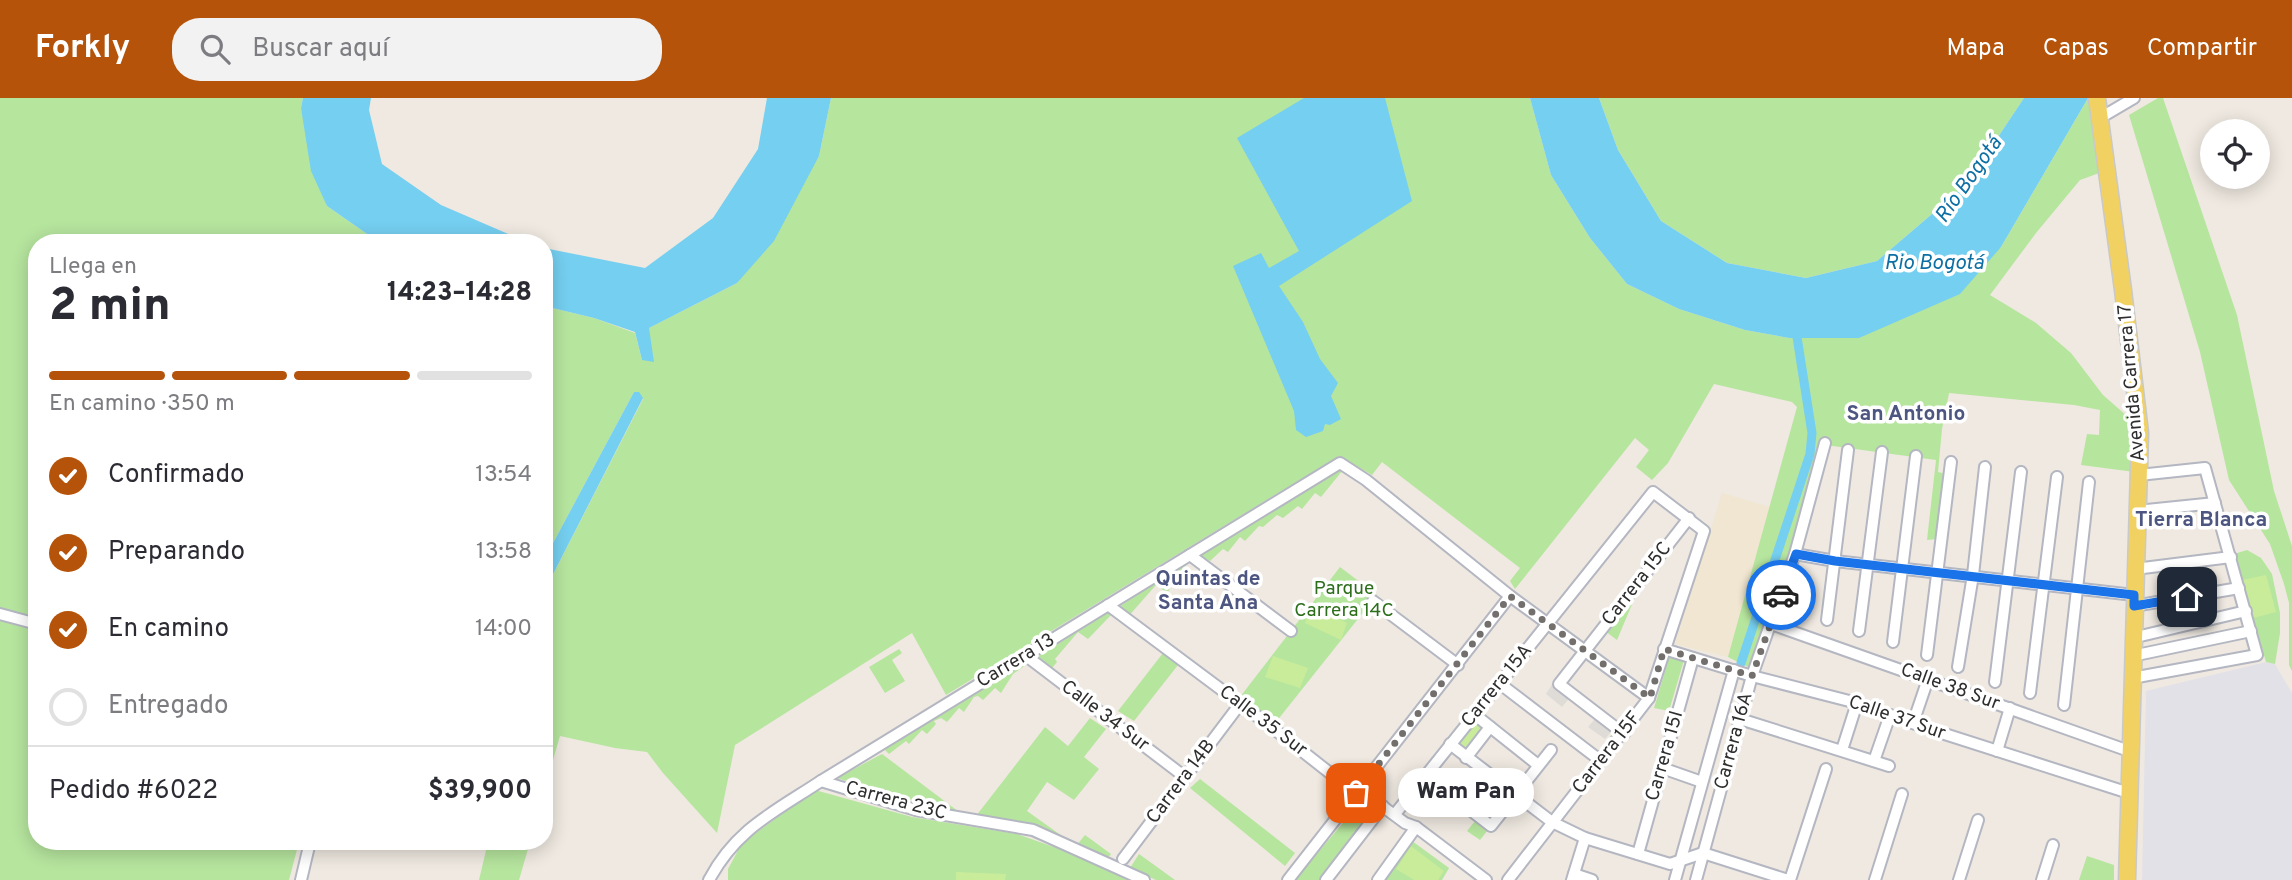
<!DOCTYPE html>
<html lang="es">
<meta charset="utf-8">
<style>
body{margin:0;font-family:Overpass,sans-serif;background:#f2f2f3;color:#2b2b33;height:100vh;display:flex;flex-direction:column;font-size:26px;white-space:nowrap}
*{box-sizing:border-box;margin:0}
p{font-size:23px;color:#7c7c81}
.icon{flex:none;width:38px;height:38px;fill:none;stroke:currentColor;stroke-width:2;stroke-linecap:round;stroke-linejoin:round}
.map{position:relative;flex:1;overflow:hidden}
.details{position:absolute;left:28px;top:136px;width:525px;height:616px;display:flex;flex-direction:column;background:#fff;border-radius:28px;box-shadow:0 4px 18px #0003}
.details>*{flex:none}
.controls{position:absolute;left:2200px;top:21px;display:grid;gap:14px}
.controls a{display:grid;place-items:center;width:70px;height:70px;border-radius:50%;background:#fff;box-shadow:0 4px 18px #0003;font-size:35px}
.pin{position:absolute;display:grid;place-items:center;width:60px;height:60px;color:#fff;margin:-30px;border-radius:14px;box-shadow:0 4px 10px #0006}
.courier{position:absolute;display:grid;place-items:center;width:70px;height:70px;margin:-35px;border:5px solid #1a73e8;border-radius:50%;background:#fff;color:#222;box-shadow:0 2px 9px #0007}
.bubble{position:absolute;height:49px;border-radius:24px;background:#fff;box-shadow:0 4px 18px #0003;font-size:23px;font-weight:800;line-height:49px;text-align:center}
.headline em{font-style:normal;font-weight:800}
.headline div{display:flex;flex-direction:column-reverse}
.headline{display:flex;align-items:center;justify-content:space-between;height:119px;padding:0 21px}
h1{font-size:46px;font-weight:800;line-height:52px}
.bar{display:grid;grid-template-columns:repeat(4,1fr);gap:10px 7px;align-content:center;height:84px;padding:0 21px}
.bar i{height:9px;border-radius:5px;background:#e1e1e2}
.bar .current{background:#b45309}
.bar p{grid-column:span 4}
.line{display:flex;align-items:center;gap:18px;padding:0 21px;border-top:2px solid #e1e1e2}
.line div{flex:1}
ol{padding:0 21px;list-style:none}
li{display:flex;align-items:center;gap:21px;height:77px}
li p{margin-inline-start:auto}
li .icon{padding:7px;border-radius:50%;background:#b45309;color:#fff;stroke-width:4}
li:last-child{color:#7c7c81}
li i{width:38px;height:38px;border:4px solid #e1e1e2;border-radius:50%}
header{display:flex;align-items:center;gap:42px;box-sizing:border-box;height:98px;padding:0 35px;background:#b45309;color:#fff}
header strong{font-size:33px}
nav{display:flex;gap:38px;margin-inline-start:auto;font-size:24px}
.search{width:490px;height:63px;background:#f2f2f3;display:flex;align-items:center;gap:18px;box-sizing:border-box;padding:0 24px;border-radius:28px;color:#7c7c81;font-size:26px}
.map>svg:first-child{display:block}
.industrial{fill:#e3e1e8}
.education{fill:#f0e6d1}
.green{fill:#b6e59e}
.pitch{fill:#c9ec9a}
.plaza{fill:#dfdcd8}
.water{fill:#75cff0}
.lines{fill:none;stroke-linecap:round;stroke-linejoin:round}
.canal{stroke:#75cff0;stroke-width:9}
.minor-casing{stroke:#b4b7c1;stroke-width:14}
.primary-casing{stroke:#c9c9c9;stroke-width:19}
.minor{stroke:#fff;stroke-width:10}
.primary{stroke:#f2d163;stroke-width:16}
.done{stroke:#726f6d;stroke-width:7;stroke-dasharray:0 12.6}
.route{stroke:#1a73e8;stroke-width:9}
.labels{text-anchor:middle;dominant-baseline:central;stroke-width:7;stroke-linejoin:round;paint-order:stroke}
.street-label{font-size:19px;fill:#2e2e2e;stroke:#fff}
.park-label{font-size:19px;fill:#2c6e1b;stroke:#fff}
.water-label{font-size:21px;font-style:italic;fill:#0d6fa3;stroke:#fff}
.neighbourhood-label{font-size:21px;font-weight:bold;fill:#4d5680;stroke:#fff}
</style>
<header>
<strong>Forkly</strong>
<div class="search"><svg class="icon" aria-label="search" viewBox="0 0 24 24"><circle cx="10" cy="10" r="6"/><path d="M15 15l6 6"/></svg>Buscar aquí</div>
<nav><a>Mapa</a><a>Capas</a><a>Compartir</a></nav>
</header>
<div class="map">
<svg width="2292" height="782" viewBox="0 0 2292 782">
<rect width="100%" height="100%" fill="#efe9e1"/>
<path class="industrial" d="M2266,564L2275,566L2292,595V782H2142L2146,593Z"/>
<path class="education" d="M1722,395L1770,409L1728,559L1675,546Z"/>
<g class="green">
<path d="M0,0H303L301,10L327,108L380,145H37V744H299L289,782H0Z"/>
<path d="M831,0H1530L1551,77L1590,140L1627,186L1679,211L1745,232L1789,240H1859L2001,149L2088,0H2091L2102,74L2080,82L2036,135L1990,197L2036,225L2071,255L2103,297L2135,325V374L2081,367L2087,336L2099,337L2100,312L2074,307L1949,295L1942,331L1938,374L1946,376L1937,441L1927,442L1936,362L1818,346L1790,451L1750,570L1728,559L1797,309L1792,304L1714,286L1668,365L1652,382L1636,369L1649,352L1635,340L1515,491L1510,483L1520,470L1382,364L1372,377L1339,358L946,597L912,535L735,647L717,735L663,675L647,654L615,650L560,638L544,693V494L643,301L634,294L544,462V208L594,220L635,235L642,262L649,230L737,185L819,58Z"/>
<path d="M1599,0H2024L1966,87L1877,163L1806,180L1727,165L1661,123L1618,52Z"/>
<path d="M2158,0H2163L2237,217L2274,393L2292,448V573L2289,567V505L2284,486L2270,446L2229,382L2200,254L2129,17Z"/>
<path d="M1343,372L1321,399L1315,395L1302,411L1298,408L1283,420L1277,417L1263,429L1259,428L1245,443L1240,439L1228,454L1223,451L1210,463L1199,457L1332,374Z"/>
<path d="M2247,452L2261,460L2272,476L2280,515V535L2275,566L2266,564L2234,456Z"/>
<path d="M1188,464L1167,495L1156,487L1126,521L1114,512Z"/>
<path d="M1340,469L1377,497L1276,624L1240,599Z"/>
<path d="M1638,492L1617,542L1605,533Z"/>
<path d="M1110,513L1112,516L1088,541L1078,534L1055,561L1057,564L1052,570L1037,559Z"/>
<path d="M899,551L902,555L892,562L905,583L885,595L869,569Z"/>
<path d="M1163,555L1178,567L1134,623L1118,613Z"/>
<path d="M1670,557L1684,562L1669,613L1654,610Z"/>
<path d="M1025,565L1026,567L1013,576L1001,595L995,590L983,602L978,598L974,599L964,614L959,610L947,624L941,620L934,623L936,626L927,636L922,632L909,646L906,643L889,656L883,650Z"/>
<path d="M1090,620L1106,631L1084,659L1099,671L1074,702L1047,684L1027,713L1076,748L1085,737L1111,756L1106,763L1033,728L976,718L1045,629L1068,648Z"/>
<path d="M882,656L959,714L927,708L837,680Z"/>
<path d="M1200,681L1295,755L1285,768L1190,690Z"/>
<path d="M815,692L912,719L1017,736L1085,760L1135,782H728V771L742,745Z"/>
<path d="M1358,707L1372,718L1321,782H1295Z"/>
<path d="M1479,718L1491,728L1480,742L1467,733Z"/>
<path d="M1412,743L1449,770L1442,782H1382Z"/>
<path d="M488,744H530L519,782H479Z"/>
<path d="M1139,756L1175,782H1156L1130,770Z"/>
<path d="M2087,758L2114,767V782H2079Z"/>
</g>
<g class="pitch">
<path d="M2266,477L2276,514L2253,520L2242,482Z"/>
<path d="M1311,507L1347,525L1341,542L1305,525Z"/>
<path d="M1273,558L1308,570L1300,590L1265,579Z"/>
<path d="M1474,621L1485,631L1467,654L1454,644Z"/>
<path d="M1411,748L1444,773L1438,782H1414L1396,771Z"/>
<path d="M956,774L1006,776L1005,782H956Z"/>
</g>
<g class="plaza">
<path d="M1554,583L1573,596L1562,609L1546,596Z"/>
<path d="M1599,616L1615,629L1605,641L1588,629Z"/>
</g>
<g class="water">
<path d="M303,0H371L369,12L382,66L441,107L529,145H380L327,108L311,73L301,10Z"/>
<path d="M767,0H831L819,58L774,143L737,185L649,230L654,264L642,262L635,234L594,220L544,208V150L645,170L713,120L758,51Z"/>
<path d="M1304,0H1385L1412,103L1279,188L1303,224L1320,261L1338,285L1331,298L1341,321L1330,327L1325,326L1323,333L1306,339L1296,332L1294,313L1233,168L1261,155L1269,170L1299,153L1237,40Z"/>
<path d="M1530,0H1599L1618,52L1661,123L1727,165L1806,180L1877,163L1966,87L2024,0H2088L2001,149L1960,196L1859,240H1789L1745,232L1679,211L1627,186L1590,140L1551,77Z"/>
<path d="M634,294H639L643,300L544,494V462Z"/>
</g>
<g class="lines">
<path class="canal" d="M1741,565L1810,356L1812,335L1797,239L1798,230"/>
<defs>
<g id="minor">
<path d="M2100,20L2134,0"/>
<path d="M2137,413L2215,405"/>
<path d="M1795,456L1835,463L2134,497"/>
<path d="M1190,457L1291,533"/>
<path d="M2135,471L2231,459"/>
<path d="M1373,503L1458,567"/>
<path d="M1108,507L1274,631L1363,701L1374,702L1405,725L1416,729L1486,782"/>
<path d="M2134,508L2239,490"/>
<path d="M0,516L37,526"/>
<path d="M1827,522L1848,352"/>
<path d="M1771,526L2129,653"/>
<path d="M1859,533L1882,354"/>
<path d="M2132,540L2246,513"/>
<path d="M1893,544L1916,358"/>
<path d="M1664,551L1752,578L1857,605L1929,631L2129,695"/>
<path d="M1025,557L1185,679"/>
<path d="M1927,557L1951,364"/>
<path d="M2132,558L2251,533"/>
<path d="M1958,569L1973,477L1985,369"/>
<path d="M2132,580L2257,557L2205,370L2139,377"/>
<path d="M1995,584L2021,374"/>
<path d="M1499,585L1601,663"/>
<path d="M2030,595L2057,379"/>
<path d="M2064,607L2089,384"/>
<path d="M1474,616L1538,667"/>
<path d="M1740,621L1889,668"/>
<path d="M1913,625L1928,581"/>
<path d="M1624,636L1559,586L1689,420"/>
<path d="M1450,646L1552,724L1585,740L1670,766L1703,755L1788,782"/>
<path d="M1842,652L1857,605"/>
<path d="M1997,653L2010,610"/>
<path d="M1466,660L1490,629"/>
<path d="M1874,663L1890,617"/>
<path d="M1662,670L1702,684"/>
<path d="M1425,677L1491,728L1551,652"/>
<path d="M821,683L916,712L1033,732L1144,782"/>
<path d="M1395,716L1653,394L1704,433L1649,600L1508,782"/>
<path d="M1638,756L1693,560"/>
<path d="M1123,761L1240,606"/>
<path d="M1574,776L1592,782"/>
<path d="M301,782L310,744"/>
<path d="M709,782C736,731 774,714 821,683L1340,365L1366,382L1510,498L1649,600"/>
<path d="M1288,782L1510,498"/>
<path d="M1326,782L1383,708"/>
<path d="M1378,782L1416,729"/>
<path d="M1572,782L1585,740"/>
<path d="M1675,782L1734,572"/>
<path d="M1696,782L1752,578L1795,456L1825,345"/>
<path d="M1790,782L1826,671"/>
<path d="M1875,782L1902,696"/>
<path d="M1959,782L1978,722"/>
<path d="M2042,782L2053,747"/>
</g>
<path id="primary" d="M2097,0L2123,192L2140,335L2127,782"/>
</defs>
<use href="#minor" class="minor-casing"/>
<use href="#primary" class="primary-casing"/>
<use href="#minor" class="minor"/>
<use href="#primary" class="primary"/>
</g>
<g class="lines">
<path class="done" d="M1356,695L1510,498L1650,600L1664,551L1752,578L1781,497"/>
<path class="route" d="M1781,497L1796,456L1835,463L2134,497V508L2187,499"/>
</g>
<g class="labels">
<g class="street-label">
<text transform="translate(2132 285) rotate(-95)">Avenida Carrera 17</text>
<text transform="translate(1637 486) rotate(-52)">Carrera 15C</text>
<text transform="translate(1016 563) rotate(-31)">Carrera 13</text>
<text transform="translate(1497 588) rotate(-51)">Carrera 15A</text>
<text transform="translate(1950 589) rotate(20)">Calle 38 Sur</text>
<text transform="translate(1105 618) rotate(37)">Calle 34 Sur</text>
<text transform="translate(1897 620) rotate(19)">Calle 37 Sur</text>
<text transform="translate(1263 623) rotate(37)">Calle 35 Sur</text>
<text transform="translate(1734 643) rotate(-75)">Carrera 16A</text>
<text transform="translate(1607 655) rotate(-52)">Carrera 15F</text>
<text transform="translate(1665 658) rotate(-74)">Carrera 15I</text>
<text transform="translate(1181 684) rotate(-53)">Carrera 14B</text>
<text transform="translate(896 703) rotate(15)">Carrera 23C</text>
</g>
<g class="park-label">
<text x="1344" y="491">Parque<tspan x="1344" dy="22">Carrera 14C</tspan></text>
</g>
<g class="water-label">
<text transform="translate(1969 82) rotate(-55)">Río Bogotá</text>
<text x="1934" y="165">Rio Bogotá</text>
</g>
<g class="neighbourhood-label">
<text x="1906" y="316">San Antonio</text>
<text x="2201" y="422">Tierra Blanca</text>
<text x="1208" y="481">Quintas de<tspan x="1208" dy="24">Santa Ana</tspan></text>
</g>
</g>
</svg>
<div class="controls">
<a><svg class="icon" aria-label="locate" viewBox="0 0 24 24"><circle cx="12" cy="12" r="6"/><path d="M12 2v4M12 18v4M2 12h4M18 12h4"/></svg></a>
</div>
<div class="pin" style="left:1356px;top:695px;background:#ea580c"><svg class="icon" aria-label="bag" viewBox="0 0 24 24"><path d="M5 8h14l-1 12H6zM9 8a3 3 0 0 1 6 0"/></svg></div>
<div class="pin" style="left:2187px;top:499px;background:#1f2937"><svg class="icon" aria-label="home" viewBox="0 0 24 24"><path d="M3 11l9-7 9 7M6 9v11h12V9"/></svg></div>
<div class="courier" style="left:1781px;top:497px"><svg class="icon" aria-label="car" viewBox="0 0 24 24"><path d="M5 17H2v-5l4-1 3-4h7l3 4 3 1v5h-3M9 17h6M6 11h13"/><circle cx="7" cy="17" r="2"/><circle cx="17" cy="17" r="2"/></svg></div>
<div class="bubble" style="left:1398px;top:670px;width:136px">Wam Pan</div>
<section class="details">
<div class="headline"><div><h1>2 min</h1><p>Llega en</p></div><em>14:23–14:28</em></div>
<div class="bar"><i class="current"></i><i class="current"></i><i class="current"></i><i></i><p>En camino · 350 m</p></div>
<ol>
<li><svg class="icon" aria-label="check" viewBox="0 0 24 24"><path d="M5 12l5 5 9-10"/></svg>Confirmado<p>13:54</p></li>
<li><svg class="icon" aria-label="check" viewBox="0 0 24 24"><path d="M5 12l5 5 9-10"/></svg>Preparando<p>13:58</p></li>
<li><svg class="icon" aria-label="check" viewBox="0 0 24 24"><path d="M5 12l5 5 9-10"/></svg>En camino<p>14:00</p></li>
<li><i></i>Entregado</li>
</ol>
<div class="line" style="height:91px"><div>Pedido #6022</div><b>$39,900</b></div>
</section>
</div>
